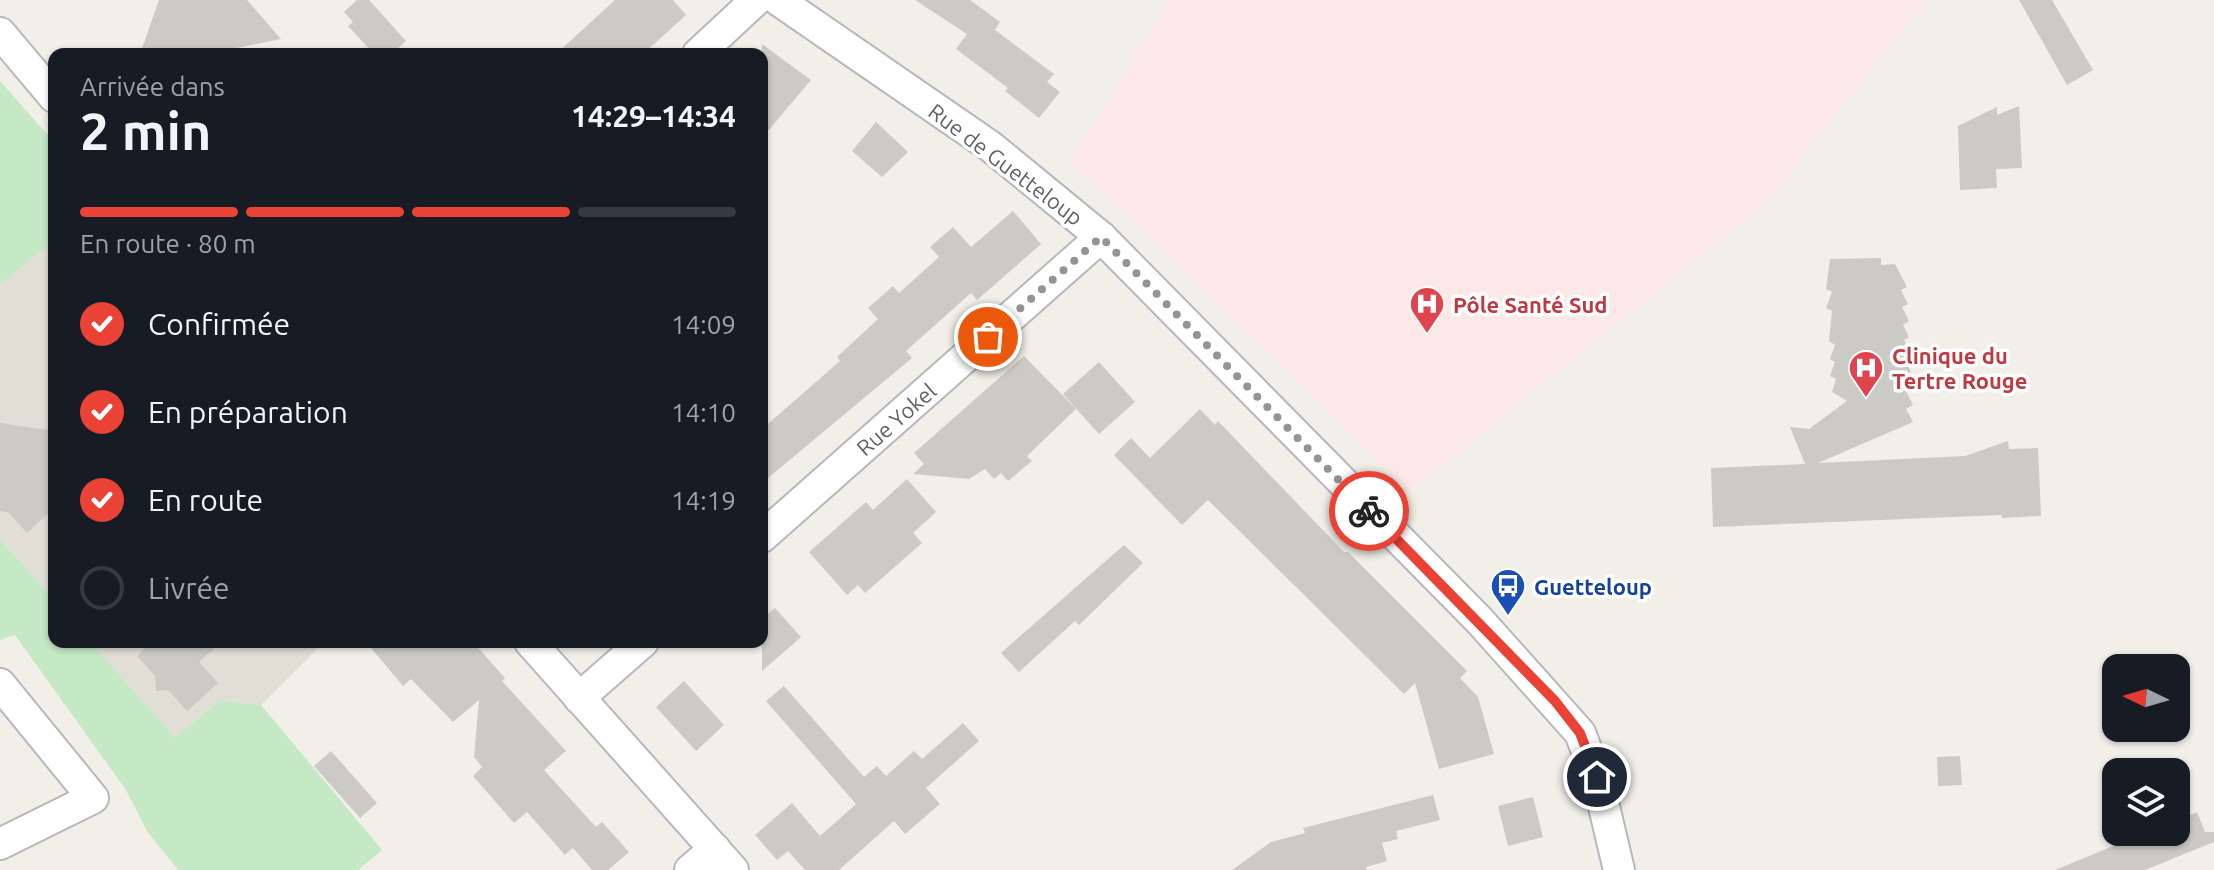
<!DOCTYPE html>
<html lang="fr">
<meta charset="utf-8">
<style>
body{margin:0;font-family:Ubuntu,sans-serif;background:#20242c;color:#f1f3f6;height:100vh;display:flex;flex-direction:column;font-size:30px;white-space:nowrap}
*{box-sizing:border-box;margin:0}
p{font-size:26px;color:#9ea1a6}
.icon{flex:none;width:44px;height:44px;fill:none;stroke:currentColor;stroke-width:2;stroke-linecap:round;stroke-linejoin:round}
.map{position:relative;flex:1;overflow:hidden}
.details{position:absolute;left:48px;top:48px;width:720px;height:600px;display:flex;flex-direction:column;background:#171b24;border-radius:16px;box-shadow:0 2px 6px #0004}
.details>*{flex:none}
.needle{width:52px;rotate:275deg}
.buttons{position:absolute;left:2102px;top:654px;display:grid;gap:16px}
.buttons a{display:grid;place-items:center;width:88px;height:88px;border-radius:16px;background:#171b24;box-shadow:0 2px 6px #0004;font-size:40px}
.pin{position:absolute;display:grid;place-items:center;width:68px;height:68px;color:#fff;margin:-34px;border:4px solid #fff;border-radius:50%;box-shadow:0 2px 8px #0007}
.courier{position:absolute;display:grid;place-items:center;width:80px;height:80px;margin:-40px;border:6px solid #ea4335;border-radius:50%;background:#fff;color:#222;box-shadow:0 2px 10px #0007}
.summary em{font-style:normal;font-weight:700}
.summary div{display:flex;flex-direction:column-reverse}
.summary{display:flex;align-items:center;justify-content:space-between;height:136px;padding:0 32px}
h1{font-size:52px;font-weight:700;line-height:60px}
.bar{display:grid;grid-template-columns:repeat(4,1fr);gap:12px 8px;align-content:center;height:96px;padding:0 32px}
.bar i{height:10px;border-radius:6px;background:#363941}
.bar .current{background:#ea4335}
.bar p{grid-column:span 4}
ol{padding:0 32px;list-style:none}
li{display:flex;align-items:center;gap:24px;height:88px}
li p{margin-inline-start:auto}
li .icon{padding:8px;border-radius:50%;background:#ea4335;color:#fff;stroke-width:4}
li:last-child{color:#9ea1a6}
li i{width:44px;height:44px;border:4px solid #363941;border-radius:50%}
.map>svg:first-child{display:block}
.education{fill:#e1ded6}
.medical{fill:#fce8e6}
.green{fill:#c5e8c5}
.building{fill:#cccac5}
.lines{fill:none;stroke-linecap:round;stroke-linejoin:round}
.minor-casing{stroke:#b5b8bc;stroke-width:34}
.minor{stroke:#fff;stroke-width:30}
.done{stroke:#929495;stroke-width:8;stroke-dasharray:0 14.4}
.route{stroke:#ea4335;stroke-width:10}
.labels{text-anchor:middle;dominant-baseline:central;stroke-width:7;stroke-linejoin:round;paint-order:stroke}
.street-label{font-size:22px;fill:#5f6368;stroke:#fff}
.health-label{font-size:22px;font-weight:bold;fill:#be3a42;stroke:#fff;text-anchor:start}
.transit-label{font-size:22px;font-weight:bold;fill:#164399;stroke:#fff;text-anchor:start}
</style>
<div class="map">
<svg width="2214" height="870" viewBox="0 0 2214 870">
<rect width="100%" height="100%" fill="#f1efe8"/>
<g class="education">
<path d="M54,241V600L0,539V284Z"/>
<path d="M91,642H324L261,705L220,700L175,738Z"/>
</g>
<path class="medical" d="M1169,0H1926L1764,205L1409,492L1148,234L1070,163Z"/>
<g class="green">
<path d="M0,81L54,142V241L0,284Z"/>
<path d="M0,539L54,600V642H91L175,738L220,700L261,705L382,850L358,870H178L147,831L126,790L15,635L0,640Z"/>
</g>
<g class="building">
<path d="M159,0H247L281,39L206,54H140Z"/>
<path d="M357,0H369L406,41L392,54H374L348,26L353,22L344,12Z"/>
<path d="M615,0H673L686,15L643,54H556Z"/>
<path d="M915,0H970L1000,22L995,30L1054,74L1047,82L1060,92L1039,118L1005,91L1008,88L956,49L967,34Z"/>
<path d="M2019,0H2052L2093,70L2067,85Z"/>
<path d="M762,44L811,80L762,138Z"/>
<path d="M2019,106L2022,168L1996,169L1997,188L1960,190L1958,126L1997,107V115Z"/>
<path d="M876,122L908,152L882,177L852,151Z"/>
<path d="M1013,211L1041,244L977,300L971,293L906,351L912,358L762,483V429L840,361L837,357L878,319L868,308L893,286L899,293L939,257L930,247L953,227L971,247Z"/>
<path d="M1881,258V265L1895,264L1907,287L1901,290L1908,304L1902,307L1909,321L1903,325L1909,337L1904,340L1911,353L1904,357L1911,372L1905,375L1911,388L1906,391L1913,405L1906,409L1913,422L1818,463L1965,456L2008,441L2009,449L2038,448L2041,516L2002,518L2001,515L1713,527L1711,468L1805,464L1790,427L1809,429L1847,401L1832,392L1836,379L1830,376L1835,362L1830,359L1835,345L1829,341L1832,311L1826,308L1832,292L1826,289L1830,259Z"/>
<path d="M1024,356L1076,409L1027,456L1032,461L1008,481L1001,473L994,479L985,469L969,479L913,474L924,464L914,453Z"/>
<path d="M1099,362L1135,402L1099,434L1063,394Z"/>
<path d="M1200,409L1215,425L1218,421L1344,552H1348L1467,671L1460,678L1478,697L1494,754L1439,769L1415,683L1404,694L1208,500L1182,525L1114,455L1131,438L1150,458Z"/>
<path d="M0,423L54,431V508L27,533L8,512L0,511Z"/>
<path d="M907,479L936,512L913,533L922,543L865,593L858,585L847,595L809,552L866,502L873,510Z"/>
<path d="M1124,545L1143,563L1079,625L1075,621L1019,672L1001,653Z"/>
<path d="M775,608L801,637L762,671V619Z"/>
<path d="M151,642H221L199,662L218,683L187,711L168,690L156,691L155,676L137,656Z"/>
<path d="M366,642H473L505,678L502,681L566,751L544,770L596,827L602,822L629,852L608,870H592L573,848L565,855L527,812L514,823L473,776L482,767L474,757L479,700L453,722L411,679L403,686Z"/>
<path d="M684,681L724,725L696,751L656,707Z"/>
<path d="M784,686L864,777L877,766L886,776L914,751L922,759L963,723L979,741L926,788L940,804L905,834L894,821L839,870H805L788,851L777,860L755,835L792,803L820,836L856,804L766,701Z"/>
<path d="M331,751L377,803L360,818L314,766Z"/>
<path d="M1960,756L1962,785L1938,786L1937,757Z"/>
<path d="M1433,795L1440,820L1396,831L1398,839L1382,843L1387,861L1366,867L1367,870H1232L1271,842L1305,833L1303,828Z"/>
<path d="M1533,797L1543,837L1508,846L1498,806Z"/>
<path d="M2197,812L2205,832H2214V842L2145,870H2055L2147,832H2176V821Z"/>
</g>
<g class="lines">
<defs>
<g id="minor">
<path d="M778,0L990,146L1101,237L1479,620L1580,733L1597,777L1619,870"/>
<path d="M0,33L54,97"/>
<path d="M698,54L756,0"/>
<path d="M762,537L1101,237"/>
<path d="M530,642L733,870"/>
<path d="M0,684L93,798L0,844"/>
<path d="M579,698L643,642"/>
<path d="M690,870L715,849"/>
</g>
</defs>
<use href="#minor" class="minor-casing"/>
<use href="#minor" class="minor"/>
</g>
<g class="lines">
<path class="done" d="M988,337L1101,237L1369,511"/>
<path class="route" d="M1369,511L1555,701L1580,733L1597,777"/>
</g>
<defs>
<symbol id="hospital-pin" viewBox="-11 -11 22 30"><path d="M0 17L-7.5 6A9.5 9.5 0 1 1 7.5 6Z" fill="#e0444e" stroke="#fff"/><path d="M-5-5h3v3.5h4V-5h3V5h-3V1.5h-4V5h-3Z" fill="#fff"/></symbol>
<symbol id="bus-pin" viewBox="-11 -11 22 30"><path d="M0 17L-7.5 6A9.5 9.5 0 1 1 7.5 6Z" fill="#1a4fb4" stroke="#fff"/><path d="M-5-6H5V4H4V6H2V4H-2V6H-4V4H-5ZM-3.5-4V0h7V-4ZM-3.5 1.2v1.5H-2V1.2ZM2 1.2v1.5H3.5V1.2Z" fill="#fff"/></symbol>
</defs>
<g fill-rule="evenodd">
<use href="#hospital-pin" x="1407" y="284" width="40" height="54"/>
<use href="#hospital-pin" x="1846" y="348" width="40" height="54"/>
<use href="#bus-pin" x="1488" y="566" width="40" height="54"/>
</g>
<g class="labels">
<g class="street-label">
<text transform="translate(1006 164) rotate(37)">Rue de Guetteloup</text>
<text transform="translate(896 419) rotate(-41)">Rue Yokel</text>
</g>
<g class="health-label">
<text x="1453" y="304">Pôle Santé Sud</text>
<text x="1892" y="355">Clinique du<tspan x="1892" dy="25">Tertre Rouge</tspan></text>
</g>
<g class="transit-label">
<text x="1534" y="586">Guetteloup</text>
</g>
</g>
</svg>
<div class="buttons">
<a><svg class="needle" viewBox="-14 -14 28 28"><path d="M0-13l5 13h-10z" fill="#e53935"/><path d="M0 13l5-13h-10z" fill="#9ea1a6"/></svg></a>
<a><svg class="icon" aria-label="layers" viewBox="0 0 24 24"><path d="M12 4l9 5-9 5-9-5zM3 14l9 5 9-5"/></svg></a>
</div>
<div class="pin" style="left:988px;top:337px;background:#ea580c"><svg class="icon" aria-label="bag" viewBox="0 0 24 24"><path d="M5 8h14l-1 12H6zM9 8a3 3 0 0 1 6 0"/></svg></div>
<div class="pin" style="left:1597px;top:777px;background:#1f2937"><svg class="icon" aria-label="home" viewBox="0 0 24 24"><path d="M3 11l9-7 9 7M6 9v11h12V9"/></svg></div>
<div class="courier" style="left:1369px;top:511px"><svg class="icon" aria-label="bike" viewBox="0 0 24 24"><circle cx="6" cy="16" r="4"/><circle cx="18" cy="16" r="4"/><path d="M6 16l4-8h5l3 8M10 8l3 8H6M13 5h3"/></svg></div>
<section class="details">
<div class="summary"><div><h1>2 min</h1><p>Arrivée dans</p></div><em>14:29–14:34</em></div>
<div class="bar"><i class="current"></i><i class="current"></i><i class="current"></i><i></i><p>En route · 80 m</p></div>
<ol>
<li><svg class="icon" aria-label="check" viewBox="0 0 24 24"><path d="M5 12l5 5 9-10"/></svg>Confirmée<p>14:09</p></li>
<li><svg class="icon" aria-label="check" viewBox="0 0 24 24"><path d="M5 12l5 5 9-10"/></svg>En préparation<p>14:10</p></li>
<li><svg class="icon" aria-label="check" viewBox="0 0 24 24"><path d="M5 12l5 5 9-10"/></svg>En route<p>14:19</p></li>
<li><i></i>Livrée</li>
</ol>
</section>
</div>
